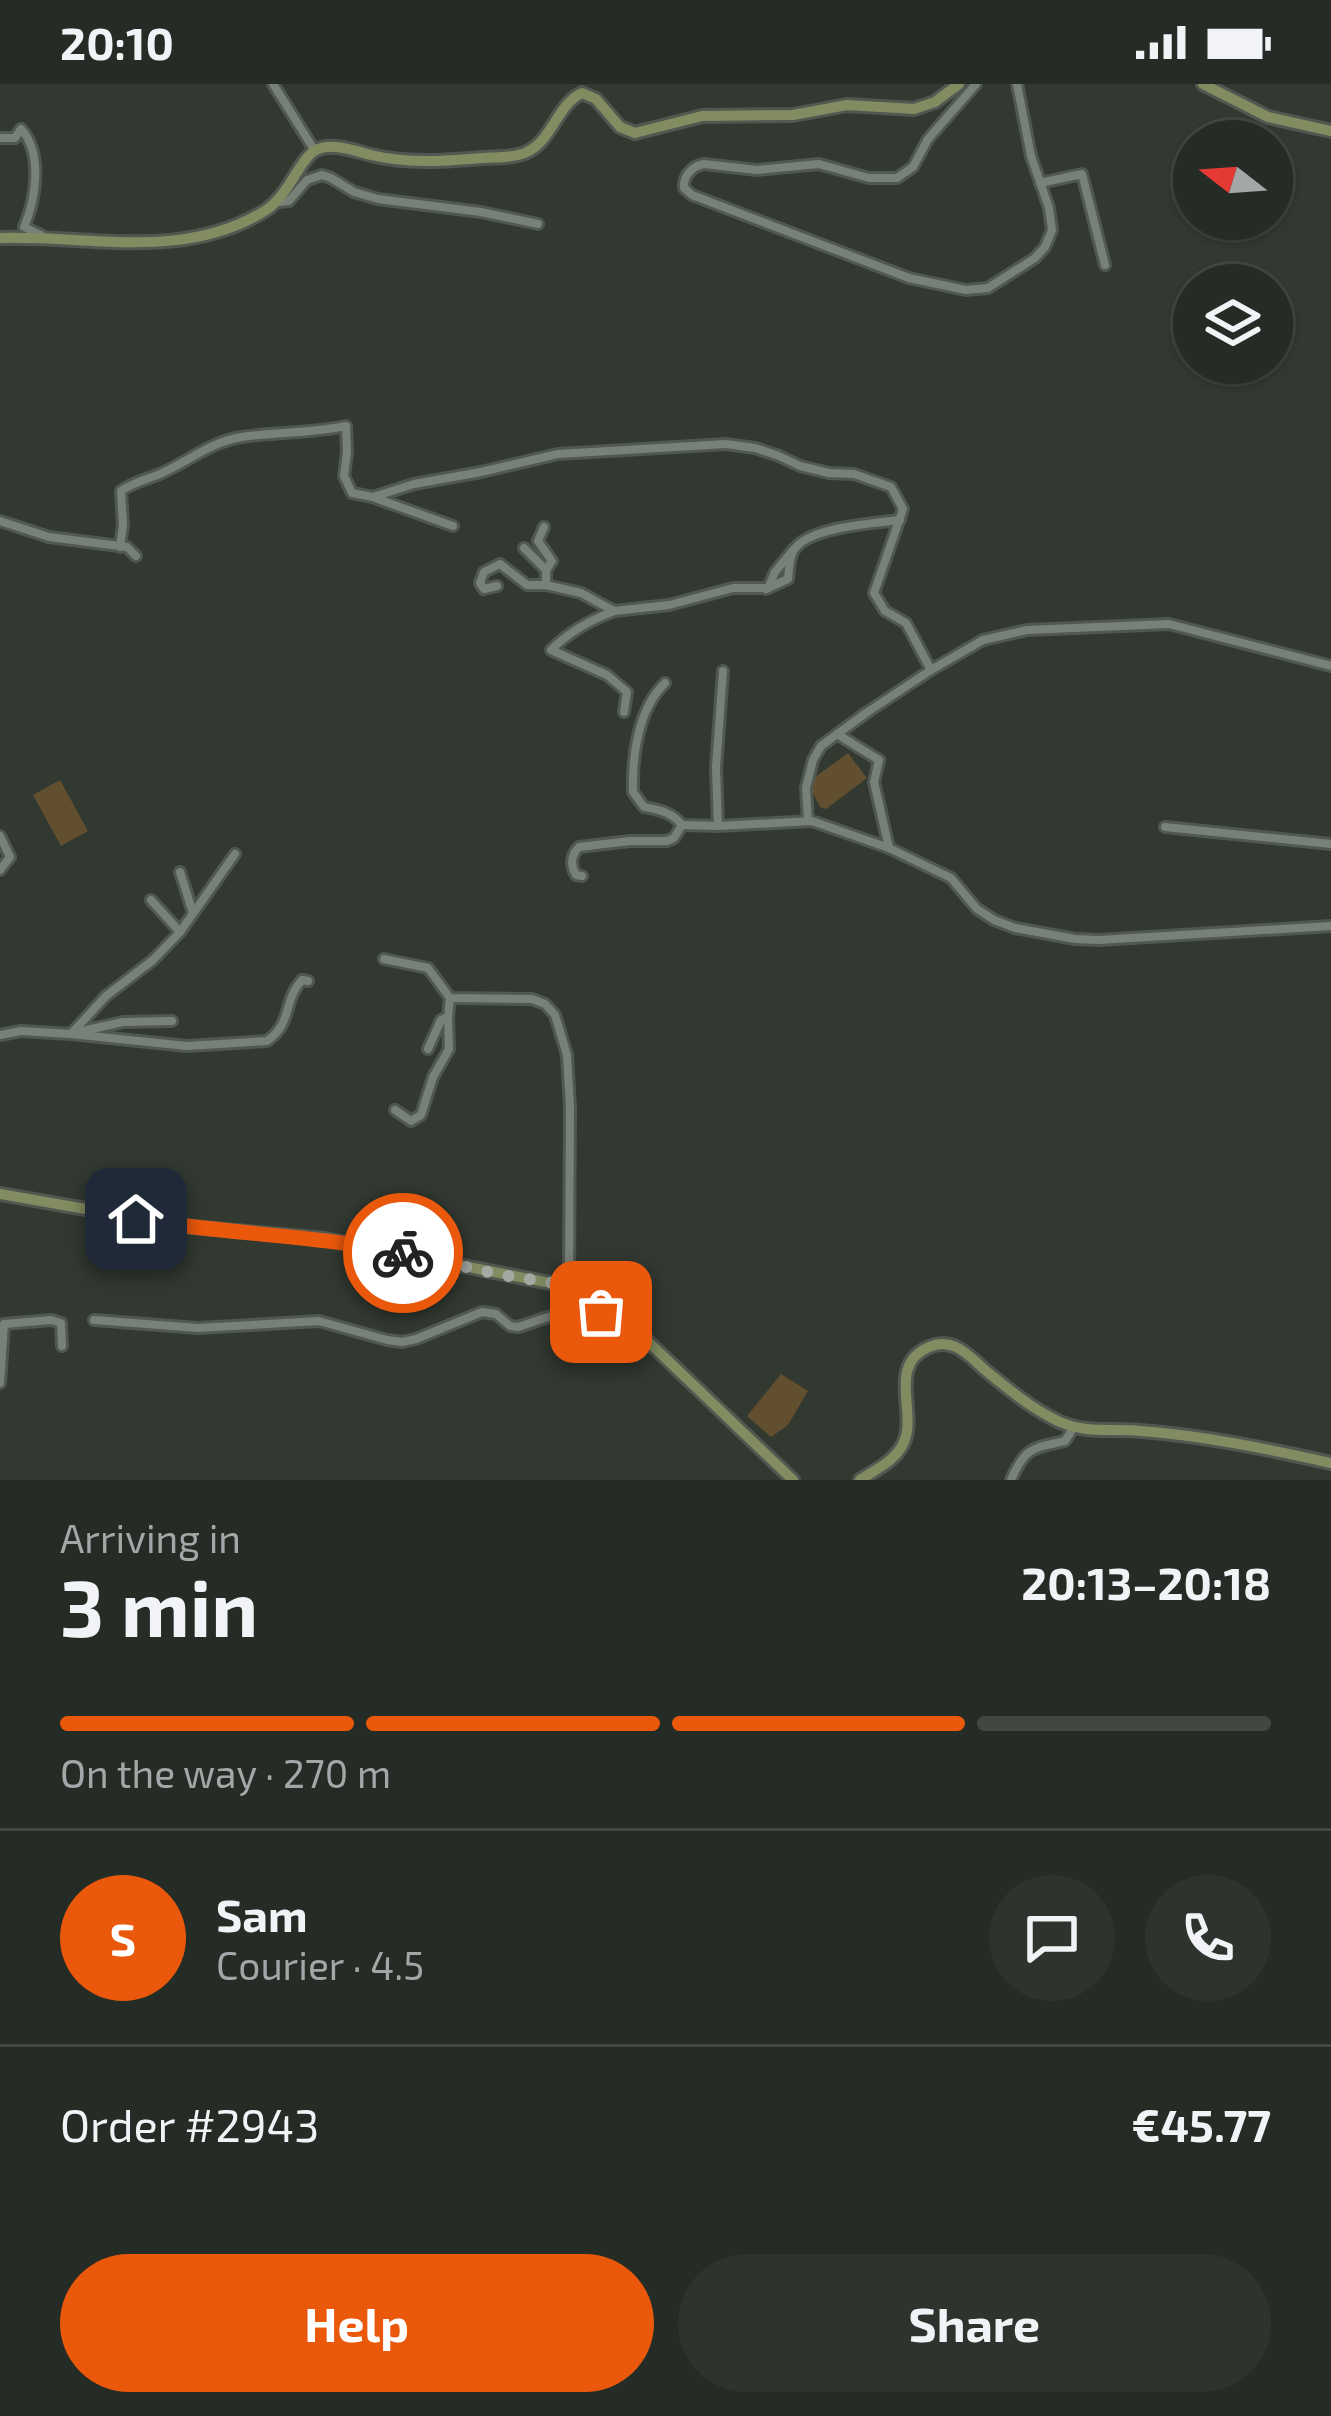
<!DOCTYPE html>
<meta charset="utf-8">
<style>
body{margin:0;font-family:"Exo 2",sans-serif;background:#2d332d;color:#f1f3f6;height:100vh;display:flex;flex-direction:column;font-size:45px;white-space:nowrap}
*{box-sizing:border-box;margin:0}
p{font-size:39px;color:#a3a7a7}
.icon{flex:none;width:66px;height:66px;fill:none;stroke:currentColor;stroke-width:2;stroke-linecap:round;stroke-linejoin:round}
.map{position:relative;height:1396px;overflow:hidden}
.drawer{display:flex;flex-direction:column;background:#252b25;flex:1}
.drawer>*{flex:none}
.needle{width:78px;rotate:287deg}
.tools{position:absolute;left:1173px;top:36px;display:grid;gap:24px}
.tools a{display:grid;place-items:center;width:120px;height:120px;border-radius:50%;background:#252b25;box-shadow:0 3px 9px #0004,0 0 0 3px #424742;font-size:60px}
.pin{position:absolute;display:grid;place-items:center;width:102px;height:102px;color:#fff;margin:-51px;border-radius:24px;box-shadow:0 6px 18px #0006}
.courier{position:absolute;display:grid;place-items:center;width:120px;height:120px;margin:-60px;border:9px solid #ea580c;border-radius:50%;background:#fff;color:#222;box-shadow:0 3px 15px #0007}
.summary em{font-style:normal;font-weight:700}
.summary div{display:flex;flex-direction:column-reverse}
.summary{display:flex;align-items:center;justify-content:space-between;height:204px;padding:0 60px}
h1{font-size:78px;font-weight:700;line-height:90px}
.bar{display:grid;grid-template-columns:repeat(4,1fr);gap:18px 12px;align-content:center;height:144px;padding:0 60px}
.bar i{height:15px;border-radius:9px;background:#424742}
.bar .on{background:#ea580c}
.bar p{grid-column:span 4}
.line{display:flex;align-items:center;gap:30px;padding:0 60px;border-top:3px solid #424742}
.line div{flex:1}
.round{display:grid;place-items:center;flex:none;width:126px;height:126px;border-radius:63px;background:#2d332d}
.cta{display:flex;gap:24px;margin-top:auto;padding:24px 60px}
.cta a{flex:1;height:138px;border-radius:72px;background:#ea580c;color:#fff;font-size:48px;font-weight:700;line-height:138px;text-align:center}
.cta a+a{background:#2d332d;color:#f1f3f6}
.status{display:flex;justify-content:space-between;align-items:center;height:84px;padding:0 60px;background:#252b25;direction:ltr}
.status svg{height:33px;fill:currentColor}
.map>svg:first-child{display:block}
.green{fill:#624f30}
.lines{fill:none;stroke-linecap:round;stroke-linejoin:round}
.street-casing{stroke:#515751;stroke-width:14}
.secondary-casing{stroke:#515751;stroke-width:16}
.street{stroke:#788178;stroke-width:8}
.secondary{stroke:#838c60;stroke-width:10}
.done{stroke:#a3a9a3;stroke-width:12;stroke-dasharray:0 21.6}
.route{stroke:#ea580c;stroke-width:15}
</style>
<div class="status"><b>20:10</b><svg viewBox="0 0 49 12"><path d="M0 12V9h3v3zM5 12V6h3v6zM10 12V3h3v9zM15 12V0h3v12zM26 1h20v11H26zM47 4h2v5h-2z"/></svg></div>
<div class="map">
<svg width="1331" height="1396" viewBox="0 0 1331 1396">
<rect width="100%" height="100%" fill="#313931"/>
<g class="green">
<path d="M848,669L867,694L826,725L820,723L809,701L811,696Z"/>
<path d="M60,696L88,747L61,762L33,711Z"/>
<path d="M781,1290L808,1307L788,1341L771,1353L747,1332Z"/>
</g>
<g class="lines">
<defs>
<g id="street">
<path d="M273,0L315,67"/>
<path d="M976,0L928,55L913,83L897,94H869L819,80L757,86L704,80C692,82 683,92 684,104L692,111L909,194L966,206L988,204L1035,174L1045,163L1052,146L1049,124L1031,72L1017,0"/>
<path d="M0,54H15L21,45C43,69 36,115 24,143L41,151"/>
<path d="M1040,99L1082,90L1105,181"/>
<path d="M278,118L289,117L307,96L322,91L331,94L354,108L378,115L481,128L538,140"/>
<path d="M375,414L453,442"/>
<path d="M0,437L49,453L127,463L136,472"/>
<path d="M544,443L538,457L552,477L546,486"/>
<path d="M120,463L123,441L121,407C135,397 150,395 164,388C190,376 213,357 242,353C277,348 312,349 346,342L347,368L344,392L352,409L373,413L414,400L481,388L558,370L726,360L755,364L779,372L800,382L829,389L854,390L891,403L903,425L874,509L885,527L906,539L931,586L866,629L821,662L813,676L806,704L808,737"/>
<path d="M524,464L546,486V501"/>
<path d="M497,502L484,505L480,499L484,488L500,480L527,501H546L581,509L614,527L669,521L733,504H768L775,488L794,465"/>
<path d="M766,505L788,495C789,487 789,473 794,466C808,443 875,439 900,436"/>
<path d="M612,528C588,537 569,548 551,566L607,591L627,608L624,628"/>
<path d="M931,586L983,556L1027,546L1169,540L1331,582"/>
<path d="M837,650L879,676L874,698L889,764"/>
<path d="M682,741L718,742L812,737L889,764L951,794L977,825L994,836L1015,844L1075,855L1099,856L1331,842"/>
<path d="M718,742L716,684L723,587"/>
<path d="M1165,743L1331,760"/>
<path d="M0,752L10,773L0,786"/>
<path d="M180,788L193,829"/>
<path d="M582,792L576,791C570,781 571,771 579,763L630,757H667L674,754L682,741C672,728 659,726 644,723L633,708C632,672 638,625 665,599"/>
<path d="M151,816L180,848"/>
<path d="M384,875L428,884L450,914L532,915L545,920L555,931L567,971L570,1023L569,1202"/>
<path d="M78,948L123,938L172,937"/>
<path d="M71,950L187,962L267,957C293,939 283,916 302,896L308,897"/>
<path d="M0,951L21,947L71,950L106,912L153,876L180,848L235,770"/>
<path d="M428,965L441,936L448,933L450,914"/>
<path d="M395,1026L411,1037L421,1031L433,993L449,965L448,933"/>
<path d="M94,1236L198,1244L319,1237L387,1256L402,1258L416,1255L482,1228L496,1230L510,1242L518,1243L548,1233L614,1225"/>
<path d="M0,1299L4,1240L51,1236L61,1239L62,1262"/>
<path d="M1011,1396C1025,1363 1033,1364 1065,1357L1074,1343"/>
</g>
<g id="secondary">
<path d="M1203,0L1268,33L1331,47"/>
<path d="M0,154C89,151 181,177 263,128C289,113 299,75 316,66C332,58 355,67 371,71C408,80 443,77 481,74C493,73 506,74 518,71C552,64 554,22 582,9L596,15L620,43L635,49L702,32L793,31L847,21L914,25L935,18L959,0"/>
<path d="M0,1110L182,1142L325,1155L586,1206L614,1225L793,1396"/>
<path d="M860,1396C875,1386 893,1378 902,1362C920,1331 885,1282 929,1263C938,1259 947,1259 956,1263C967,1268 976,1278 985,1286C1008,1305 1032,1325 1060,1338C1088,1350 1112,1344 1141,1347C1206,1352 1268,1365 1331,1379"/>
</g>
</defs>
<use href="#street" class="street-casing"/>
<use href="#secondary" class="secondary-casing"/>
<use href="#street" class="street"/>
<use href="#secondary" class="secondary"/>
</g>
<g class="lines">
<path class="done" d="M403,1169L502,1191L579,1203L598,1211L614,1225L601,1228"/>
<path class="route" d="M136,1135C225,1150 314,1151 403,1169"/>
</g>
</svg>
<div class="tools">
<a><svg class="needle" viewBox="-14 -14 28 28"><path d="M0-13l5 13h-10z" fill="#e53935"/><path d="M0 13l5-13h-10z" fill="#a3a7a7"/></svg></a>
<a><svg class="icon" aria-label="layers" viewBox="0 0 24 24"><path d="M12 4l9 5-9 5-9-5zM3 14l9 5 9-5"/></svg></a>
</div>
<div class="pin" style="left:601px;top:1228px;background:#ea580c"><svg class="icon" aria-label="bag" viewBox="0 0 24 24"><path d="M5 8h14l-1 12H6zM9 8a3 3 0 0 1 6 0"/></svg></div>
<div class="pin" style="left:136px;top:1135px;background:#1f2937"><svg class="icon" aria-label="home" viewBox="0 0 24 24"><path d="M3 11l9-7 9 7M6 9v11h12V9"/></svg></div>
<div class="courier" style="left:403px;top:1169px"><svg class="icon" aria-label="bike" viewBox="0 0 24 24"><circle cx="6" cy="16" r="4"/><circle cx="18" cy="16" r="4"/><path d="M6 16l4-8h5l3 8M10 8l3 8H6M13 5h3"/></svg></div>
</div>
<section class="drawer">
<div class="summary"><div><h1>3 min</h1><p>Arriving in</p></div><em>20:13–20:18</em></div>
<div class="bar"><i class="on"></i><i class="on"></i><i class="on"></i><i></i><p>On the way · 270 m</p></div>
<div class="line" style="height:216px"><b class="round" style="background:#ea580c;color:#fff">S</b><div><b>Sam</b><p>Courier · 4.5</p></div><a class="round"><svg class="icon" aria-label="chat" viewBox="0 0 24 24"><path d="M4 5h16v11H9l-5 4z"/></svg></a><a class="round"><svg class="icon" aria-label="phone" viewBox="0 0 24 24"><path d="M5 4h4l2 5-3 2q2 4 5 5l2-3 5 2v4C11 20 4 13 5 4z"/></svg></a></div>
<div class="line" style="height:156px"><div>Order #2943</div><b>€45.77</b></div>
<div class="cta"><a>Help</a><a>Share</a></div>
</section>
